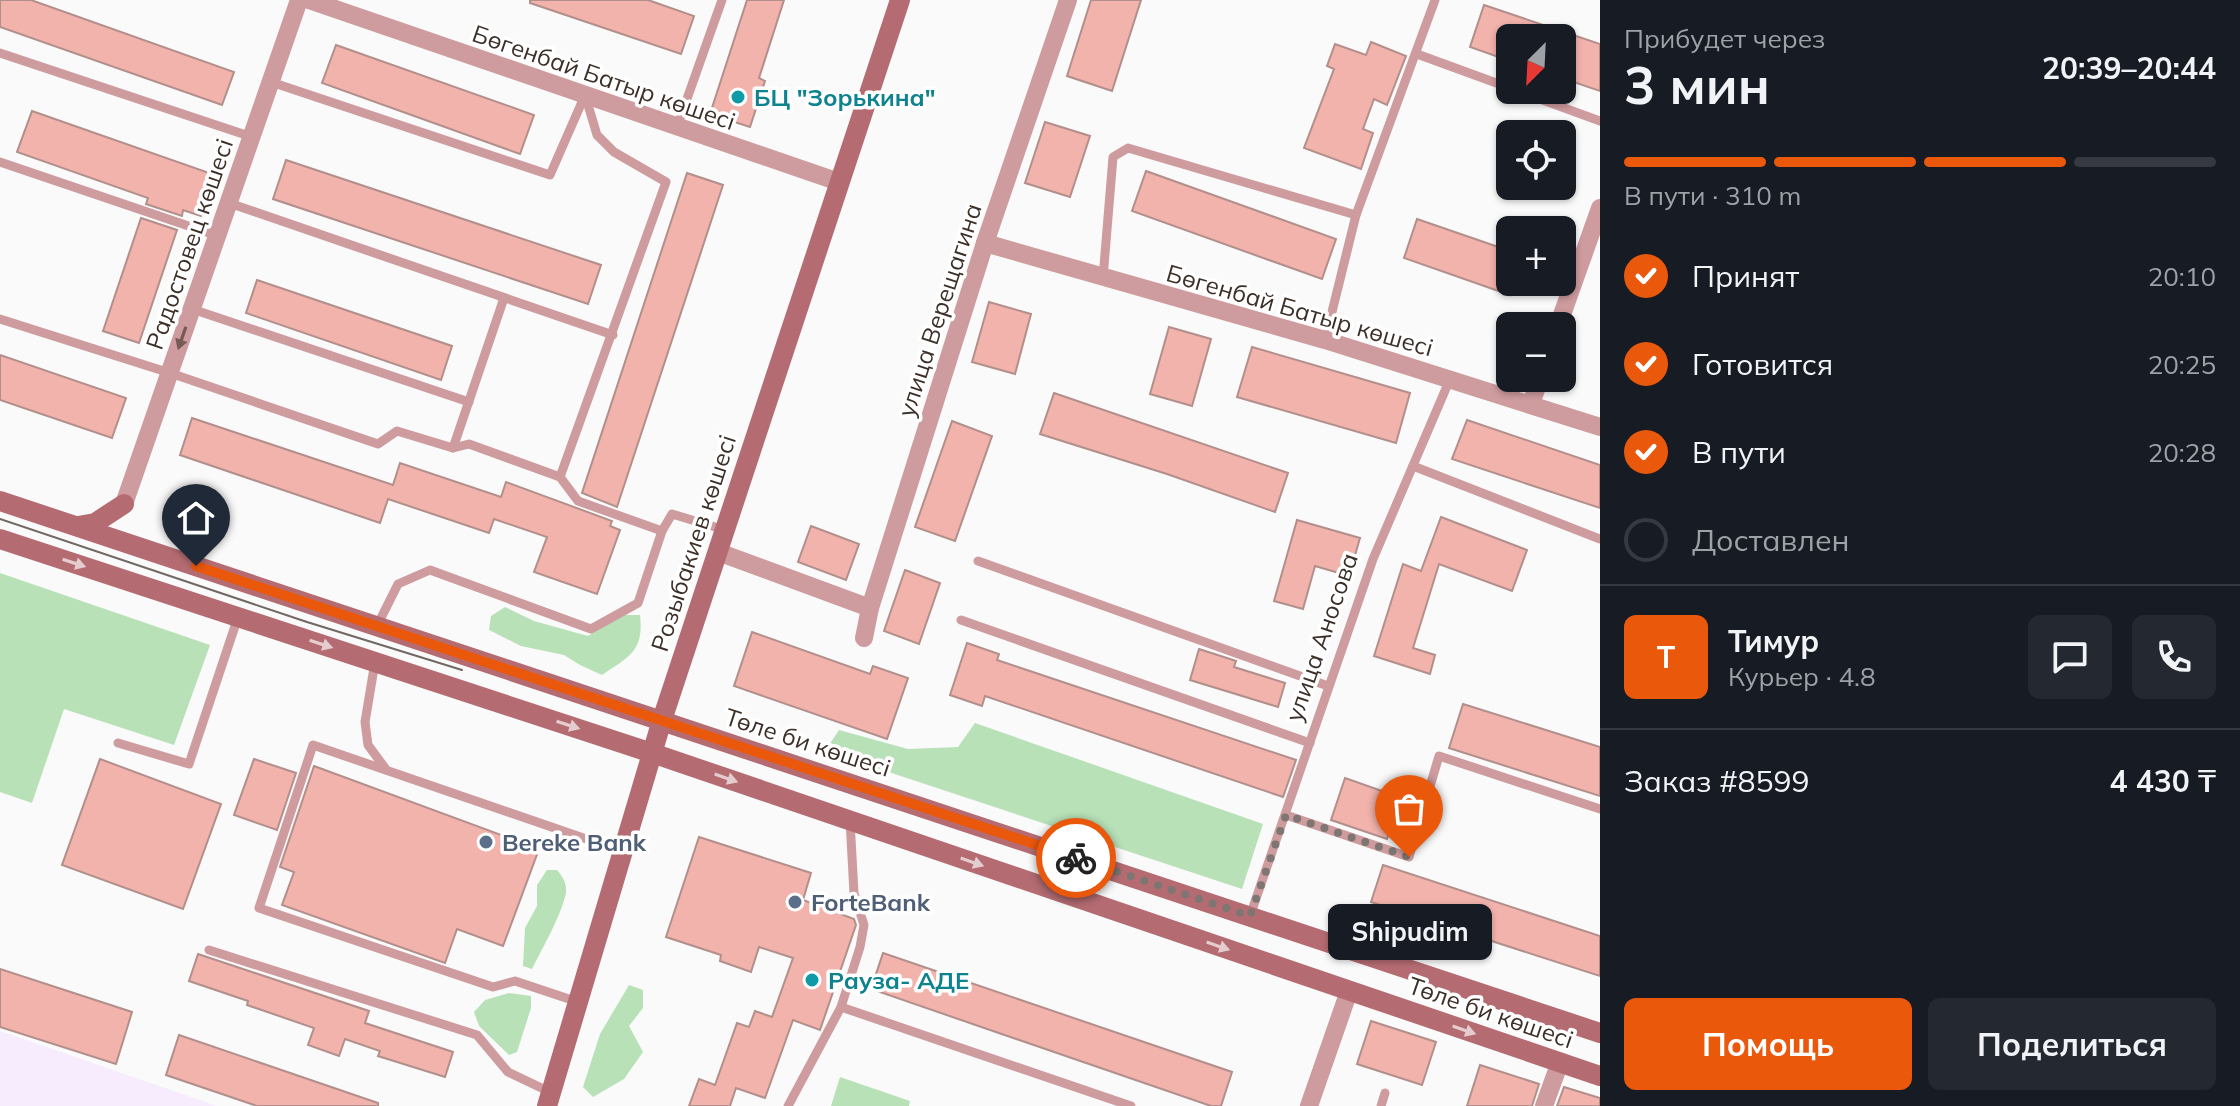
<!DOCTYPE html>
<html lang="ru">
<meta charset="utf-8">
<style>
body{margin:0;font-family:Mulish,sans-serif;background:#242831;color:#f1f3f6;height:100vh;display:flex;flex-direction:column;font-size:30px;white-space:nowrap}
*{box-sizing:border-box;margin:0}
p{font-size:26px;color:#9ea1a6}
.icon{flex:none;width:44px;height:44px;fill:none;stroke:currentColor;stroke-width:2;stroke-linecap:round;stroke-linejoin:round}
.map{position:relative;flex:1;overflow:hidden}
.details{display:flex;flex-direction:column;background:#171b24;width:640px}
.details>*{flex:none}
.needle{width:52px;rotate:204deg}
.tools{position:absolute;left:1496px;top:24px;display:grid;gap:16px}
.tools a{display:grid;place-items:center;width:80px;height:80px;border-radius:12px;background:#171b24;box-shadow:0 2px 6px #0004;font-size:40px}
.pin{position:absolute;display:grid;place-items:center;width:68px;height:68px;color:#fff;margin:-82px -34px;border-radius:50% 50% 50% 0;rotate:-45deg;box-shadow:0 0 8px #0007}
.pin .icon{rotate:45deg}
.courier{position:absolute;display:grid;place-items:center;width:80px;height:80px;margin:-40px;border:6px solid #ea580c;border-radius:50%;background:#fff;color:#222;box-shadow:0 2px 10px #0007}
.bubble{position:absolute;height:56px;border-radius:12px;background:#171b24;box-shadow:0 2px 6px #0004;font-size:26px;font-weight:700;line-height:56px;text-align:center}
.overview em{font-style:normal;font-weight:700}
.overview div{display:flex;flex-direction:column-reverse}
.overview{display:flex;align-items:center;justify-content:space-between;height:136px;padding:0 24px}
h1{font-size:52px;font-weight:700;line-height:60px}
.bar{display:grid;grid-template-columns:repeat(4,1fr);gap:12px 8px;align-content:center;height:96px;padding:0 24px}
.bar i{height:10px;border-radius:6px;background:#363941}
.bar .current{background:#ea580c}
.bar p{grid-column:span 4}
.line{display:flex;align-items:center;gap:20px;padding:0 24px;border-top:2px solid #363941}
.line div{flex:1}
.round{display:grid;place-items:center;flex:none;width:84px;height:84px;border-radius:12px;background:#242831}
ol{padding:0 24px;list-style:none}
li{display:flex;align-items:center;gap:24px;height:88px}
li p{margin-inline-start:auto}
li .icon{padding:8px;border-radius:50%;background:#ea580c;color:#fff;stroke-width:4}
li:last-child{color:#9ea1a6}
li i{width:44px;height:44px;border:4px solid #363941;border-radius:50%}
.action{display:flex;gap:16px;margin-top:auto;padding:16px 24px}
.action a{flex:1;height:92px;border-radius:12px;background:#ea580c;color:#fff;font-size:32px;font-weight:700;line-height:92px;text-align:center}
.action a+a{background:#242831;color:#f1f3f6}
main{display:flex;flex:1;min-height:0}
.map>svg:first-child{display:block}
.industrial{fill:#f6ecfd}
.green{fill:#b8e1b8}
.building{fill:#f2b3ac;stroke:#b28f8b;stroke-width:2}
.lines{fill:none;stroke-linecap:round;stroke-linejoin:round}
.lane{stroke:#ce9b9e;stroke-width:9}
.street{stroke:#ce9b9e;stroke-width:18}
.secondary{stroke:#b46c72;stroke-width:20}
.tram{stroke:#706863;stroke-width:2}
.oneway{fill:#765a57}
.oneway2{fill:#e5ccce}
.done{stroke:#7e7672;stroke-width:8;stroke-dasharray:0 14.4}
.route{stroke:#ea580c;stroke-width:10}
.culture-dot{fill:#0f9aa8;stroke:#fff;stroke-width:3}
.service-dot{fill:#5c6f8a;stroke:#fff;stroke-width:3}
.labels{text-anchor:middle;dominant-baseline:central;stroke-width:7;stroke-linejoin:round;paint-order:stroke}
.street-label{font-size:24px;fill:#3b2f28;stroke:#fff}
.culture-label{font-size:24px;font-weight:bold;fill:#0d838f;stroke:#fff;text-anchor:start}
.service-label{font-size:24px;font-weight:bold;fill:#4e5e75;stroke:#fff;text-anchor:start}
</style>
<main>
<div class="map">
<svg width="1600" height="1106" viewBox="0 0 1600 1106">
<rect width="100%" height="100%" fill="#fafafa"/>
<path class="industrial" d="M0,1031L217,1106H0Z"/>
<g class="green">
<path d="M0,573L210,645L174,745L64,709L32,803L0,792Z"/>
<path d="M505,607L534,621L588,636L622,615H640C644,651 630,656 602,675L580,665L564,655L521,646L489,630L491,616Z"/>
<path d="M975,723L1263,824L1242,889L825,751L839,730L908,749L958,747Z"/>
<path d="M547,870H557C563,877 567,883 566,893C561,916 543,947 532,969L523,966L525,928L537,906V885Z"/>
<path d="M629,985L643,990V1008L629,1026L643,1052L624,1079L593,1097L583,1087L600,1034Z"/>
<path d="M509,993L531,996V1008L517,1052L509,1055L479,1026L474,1012L485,1000Z"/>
<path d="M840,1077L910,1101L909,1106H831Z"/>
</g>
<g class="building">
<path d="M0,0H31L234,72L222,105L0,27Z"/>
<path d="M530,0H648L694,16L681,54L530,3Z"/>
<path d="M747,0H784L759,78L765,81L750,127L710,114Z"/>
<path d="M1091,0H1141L1112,91L1067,76Z"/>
<path d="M1484,5L1600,44V91L1562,78V38H1510V61L1470,47Z"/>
<path d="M1371,42L1406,56L1387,105L1374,99L1363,129L1373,133L1361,169L1304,148L1334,69L1327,66L1335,44L1366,55Z"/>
<path d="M336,45L534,115L520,154L322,83Z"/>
<path d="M32,111L215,175L201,216L183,210L182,216L146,204L148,198L17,152Z"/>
<path d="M1045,122L1090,136L1070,197L1025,183Z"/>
<path d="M286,160L601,265L588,304L273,199Z"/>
<path d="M1146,171L1336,239L1322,279L1132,211Z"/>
<path d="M687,173L723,185L617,507L582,493Z"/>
<path d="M141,218L177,230L139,343L103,331Z"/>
<path d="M1417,219L1510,251V295L1404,258Z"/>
<path d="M257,280L452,346L441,380L246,313Z"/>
<path d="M989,302L1031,314L1015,374L972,362Z"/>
<path d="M1169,327L1211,339L1192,406L1150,394Z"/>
<path d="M1252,347L1410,393L1396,443L1237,397Z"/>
<path d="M0,355L126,398L112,438L0,400Z"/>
<path d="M1054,393L1288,473L1275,512L1167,474L1040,434Z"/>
<path d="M192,418L393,485L400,463L501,497L506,482L612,521L610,526L620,530L597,594L534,572L547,537L494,519L489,533L388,499L380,523L180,455Z"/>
<path d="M1467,420L1600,465V508L1452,459Z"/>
<path d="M952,421L992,436L955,541L915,527Z"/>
<path d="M1441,517L1527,550L1512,591L1439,564L1413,648L1435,655L1430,674L1374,656L1403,564L1421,571Z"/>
<path d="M1297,520L1360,538L1349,576L1315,566L1303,609L1274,601Z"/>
<path d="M811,526L859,544L846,580L798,562Z"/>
<path d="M905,570L940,583L919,644L884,631Z"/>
<path d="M752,632L870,674L873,666L908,678L887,739L734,686Z"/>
<path d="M967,643L999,654L997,660L1296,760L1283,797L985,696L982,706L950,695Z"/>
<path d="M1199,649L1236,661L1234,667L1285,683L1278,707L1190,680Z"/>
<path d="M1463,704L1600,747V796L1449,748Z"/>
<path d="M100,759L221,804L183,909L62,865Z"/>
<path d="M254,759L296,773L277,830L234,815Z"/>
<path d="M314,766L539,849L503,946L457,929L445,963L282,905L294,872L280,867Z"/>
<path d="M1345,778L1402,798L1387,839L1331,820Z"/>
<path d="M699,837L811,873L803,900L854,919L856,925L820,1030L793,1020L765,1098L736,1088L730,1106H689L699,1079L715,1085L737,1023L749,1027L755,1011L772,1017L793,958L759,947L751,972L720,961L721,955L666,937Z"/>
<path d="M1383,865L1600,936V976L1371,902Z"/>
<path d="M883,953L1232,1072L1221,1106H1211L871,989Z"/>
<path d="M198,954L369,1011L365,1023L453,1052L445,1077L378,1056L380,1051L345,1039L339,1056L308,1045L314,1028L247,1005L248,1001L189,981Z"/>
<path d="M0,969L132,1012L116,1064L0,1027Z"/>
<path d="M1371,1021L1436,1042L1422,1085L1357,1064Z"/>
<path d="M179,1035L378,1103V1106H257L166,1075Z"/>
<path d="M1480,1065L1539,1084L1532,1106H1467Z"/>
<path d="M1564,1087L1600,1098V1106H1557Z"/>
</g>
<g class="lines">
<g class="lane">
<path d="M0,53L252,137"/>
<path d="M1417,54L1510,88"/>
<path d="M271,82L550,175L585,95L597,135L614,152L666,182L560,477"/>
<path d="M1515,90L1600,121"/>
<path d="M677,127L722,0"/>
<path d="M0,162L218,236"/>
<path d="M229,203L613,335"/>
<path d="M1103,278L1113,157L1128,148L1356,215"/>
<path d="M192,309L469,402"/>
<path d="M0,319L170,373L378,444L397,431L453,448L469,444L560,477L578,501L662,531"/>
<path d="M1325,340L1356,215L1435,0"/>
<path d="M453,448L504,298"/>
<path d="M1413,466L1600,539"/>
<path d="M978,561L1328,686"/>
<path d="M961,620L1310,743"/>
<path d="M377,626L398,584L430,570L591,629L638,603L662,531L672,514L725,530"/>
<path d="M375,662L365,722L368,745L385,768"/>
<path d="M118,743L189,764L238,617"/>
<path d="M1286,815L1409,857L1439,756L1600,809"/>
<path d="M1250,916L1373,559L1450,379"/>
<path d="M209,950L477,1035L508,1072L552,1093"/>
<path d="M578,1002L515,981L493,987L259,908L313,745L624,852"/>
<path d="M841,1007L860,947L864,925L854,893L850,820"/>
<path d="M788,1106L841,1007L1131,1106"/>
<path d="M1381,1106L1385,1093"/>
</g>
<g class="street">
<path d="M309,0L839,182"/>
<path d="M985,243L1325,340L1600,427"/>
<path d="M1558,326L1600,208"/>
<path d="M1531,404L1540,378"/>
<path d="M124,504L299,0"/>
<path d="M718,552L870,608"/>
<path d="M864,638L870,608L985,243L1068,0"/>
<path d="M1309,1106L1349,991"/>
<path d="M1544,1106L1560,1062"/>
</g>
<g class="secondary">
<path d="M0,501L1600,1033"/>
<path d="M78,526L95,523L124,504"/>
<path d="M0,539L652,753L1600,1076"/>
<path d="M547,1106L662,720L900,0"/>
</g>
<path class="tram" d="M0,519L307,622L462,670"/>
</g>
<defs><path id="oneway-solid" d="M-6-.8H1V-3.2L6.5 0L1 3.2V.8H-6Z" transform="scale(2)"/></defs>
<use class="oneway" href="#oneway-solid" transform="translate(182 338) rotate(109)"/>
<g class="oneway2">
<use href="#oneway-solid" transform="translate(74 563) rotate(18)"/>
<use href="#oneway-solid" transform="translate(321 644) rotate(18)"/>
<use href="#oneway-solid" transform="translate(568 725) rotate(18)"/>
<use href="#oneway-solid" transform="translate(726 778) rotate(19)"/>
<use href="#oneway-solid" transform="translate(972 862) rotate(19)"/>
<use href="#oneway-solid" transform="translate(1218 946) rotate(19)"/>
<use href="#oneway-solid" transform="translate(1464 1030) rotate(19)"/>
</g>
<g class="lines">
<path class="done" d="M1076,858L1250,916L1286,815L1409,857"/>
<path class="route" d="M196,566L1076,858"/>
</g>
<g class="culture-dot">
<circle cx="738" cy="97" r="8"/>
<circle cx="812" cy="980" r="8"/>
</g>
<g class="service-dot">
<circle cx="486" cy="842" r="8"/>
<circle cx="795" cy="902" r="8"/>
</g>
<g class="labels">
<g class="street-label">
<text transform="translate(604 77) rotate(19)">Бөгенбай Батыр көшесі</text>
<text transform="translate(189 244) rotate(-71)">Радостовец көшесі</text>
<text transform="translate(939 310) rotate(-72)">улица Верещагина</text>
<text transform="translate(1300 310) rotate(16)">Бөгенбай Батыр көшесі</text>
<text transform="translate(693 543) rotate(-72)">Розыбакиев көшесі</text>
<text transform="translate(1321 637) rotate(-71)">улица Аносова</text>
<text transform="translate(808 742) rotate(18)">Төле би көшесі</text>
<text transform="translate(1491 1012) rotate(19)">Төле би көшесі</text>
</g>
<g class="culture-label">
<text x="754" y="97">БЦ "Зорькина"</text>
<text x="828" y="980">Рауза- АДЕ</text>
</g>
<g class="service-label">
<text x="502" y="842">Bereke Bank</text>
<text x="811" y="902">ForteBank</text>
</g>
</g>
</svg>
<div class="tools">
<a><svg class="needle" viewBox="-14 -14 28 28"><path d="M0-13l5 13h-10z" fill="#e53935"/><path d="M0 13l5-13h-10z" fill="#9ea1a6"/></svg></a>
<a><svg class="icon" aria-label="locate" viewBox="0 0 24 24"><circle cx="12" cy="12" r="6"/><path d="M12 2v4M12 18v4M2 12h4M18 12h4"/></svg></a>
<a>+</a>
<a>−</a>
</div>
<div class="pin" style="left:1409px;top:857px;background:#ea580c"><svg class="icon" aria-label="bag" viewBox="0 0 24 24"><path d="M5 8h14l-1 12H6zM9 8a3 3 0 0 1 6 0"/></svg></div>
<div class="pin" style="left:196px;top:566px;background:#1f2937"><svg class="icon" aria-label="home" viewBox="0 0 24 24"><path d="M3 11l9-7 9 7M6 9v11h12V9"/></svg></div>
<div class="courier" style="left:1076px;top:858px"><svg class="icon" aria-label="bike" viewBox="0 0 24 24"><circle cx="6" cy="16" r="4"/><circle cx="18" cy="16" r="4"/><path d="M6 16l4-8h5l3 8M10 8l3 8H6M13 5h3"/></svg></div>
<div class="bubble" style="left:1328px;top:904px;width:164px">Shipudim</div>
</div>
<section class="details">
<div class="overview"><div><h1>3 мин</h1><p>Прибудет через</p></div><em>20:39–20:44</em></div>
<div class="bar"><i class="current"></i><i class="current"></i><i class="current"></i><i></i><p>В пути · 310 m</p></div>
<ol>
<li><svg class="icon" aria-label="check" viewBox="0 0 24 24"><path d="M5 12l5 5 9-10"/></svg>Принят<p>20:10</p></li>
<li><svg class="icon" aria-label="check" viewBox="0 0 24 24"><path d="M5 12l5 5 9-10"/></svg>Готовится<p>20:25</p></li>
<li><svg class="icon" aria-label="check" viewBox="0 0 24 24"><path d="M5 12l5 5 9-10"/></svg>В пути<p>20:28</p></li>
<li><i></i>Доставлен</li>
</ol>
<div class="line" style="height:144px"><b class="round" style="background:#ea580c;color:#fff">Т</b><div><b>Тимур</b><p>Курьер · 4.8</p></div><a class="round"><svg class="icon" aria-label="chat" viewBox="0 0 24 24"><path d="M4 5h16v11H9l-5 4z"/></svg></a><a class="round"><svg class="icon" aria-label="phone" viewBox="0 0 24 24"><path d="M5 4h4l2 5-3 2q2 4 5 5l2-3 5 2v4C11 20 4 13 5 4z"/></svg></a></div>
<div class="line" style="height:104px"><div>Заказ #8599</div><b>4 430 ₸</b></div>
<div class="action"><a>Помощь</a><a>Поделиться</a></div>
</section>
</main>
